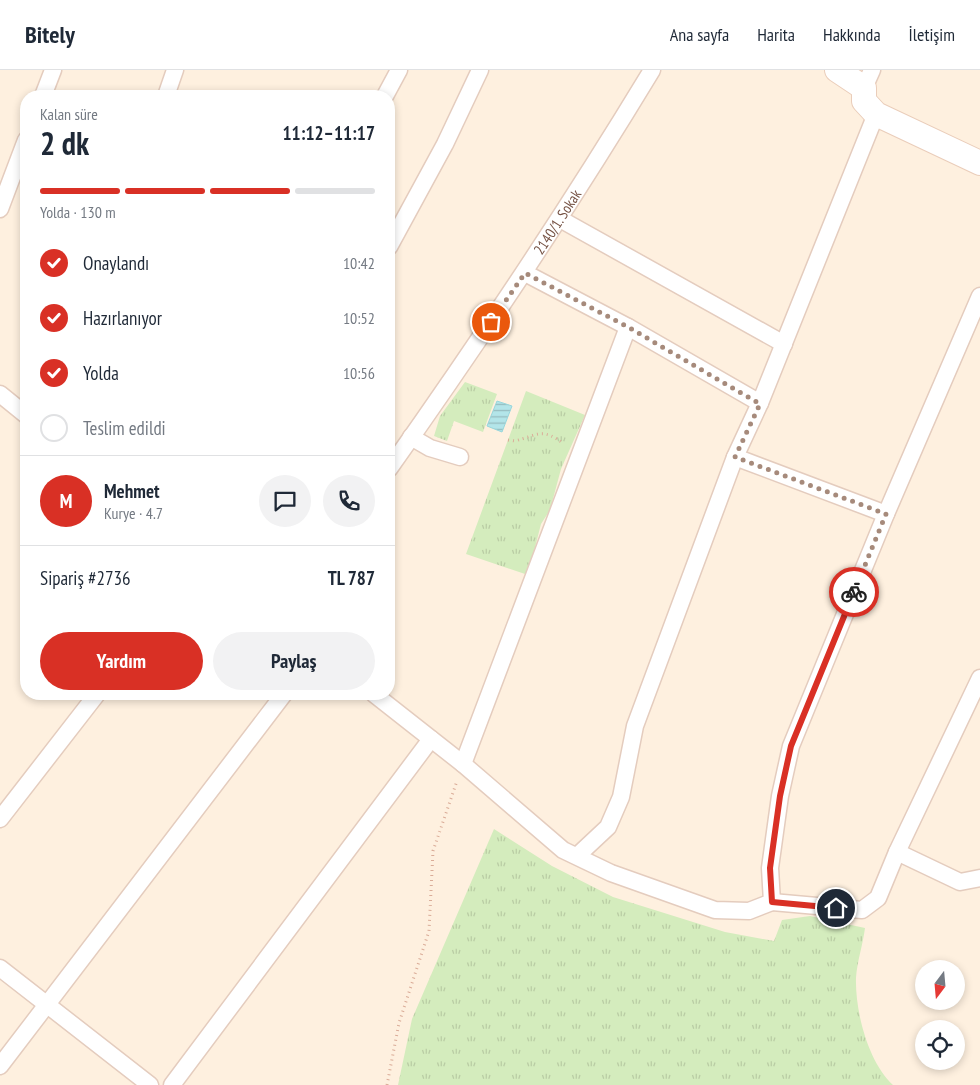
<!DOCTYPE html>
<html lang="tr">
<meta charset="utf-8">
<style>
body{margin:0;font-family:"PT Sans Narrow",sans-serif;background:#f2f2f3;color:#1f2937;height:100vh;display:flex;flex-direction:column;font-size:19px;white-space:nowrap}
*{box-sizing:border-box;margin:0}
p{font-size:16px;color:#747a83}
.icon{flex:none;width:28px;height:28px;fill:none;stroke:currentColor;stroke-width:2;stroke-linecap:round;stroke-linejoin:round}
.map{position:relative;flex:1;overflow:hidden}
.drawer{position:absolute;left:20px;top:20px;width:375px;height:610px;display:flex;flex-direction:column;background:#fff;border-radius:20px;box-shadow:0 2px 8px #0003}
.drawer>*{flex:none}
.needle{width:32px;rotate:196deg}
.controls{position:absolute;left:915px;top:890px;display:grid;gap:10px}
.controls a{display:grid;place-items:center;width:50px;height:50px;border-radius:50%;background:#fff;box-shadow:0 2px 8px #0003;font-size:25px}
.pin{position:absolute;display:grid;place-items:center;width:42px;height:42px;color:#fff;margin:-21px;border:2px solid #fff;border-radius:50%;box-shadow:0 1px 5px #0007}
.courier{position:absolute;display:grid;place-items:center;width:50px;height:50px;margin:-25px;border:4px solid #d93025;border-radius:50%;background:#fff;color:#222;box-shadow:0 1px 6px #0007}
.overview em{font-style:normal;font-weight:600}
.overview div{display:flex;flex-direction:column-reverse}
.overview{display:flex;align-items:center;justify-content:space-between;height:85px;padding:0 20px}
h1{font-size:32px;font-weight:600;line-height:38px}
.bar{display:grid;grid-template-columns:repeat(4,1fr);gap:8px 5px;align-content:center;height:60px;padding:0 20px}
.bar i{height:6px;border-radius:4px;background:#e0e1e3}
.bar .current{background:#d93025}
.bar p{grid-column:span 4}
.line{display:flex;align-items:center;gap:12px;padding:0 20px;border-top:1px solid #e0e1e3}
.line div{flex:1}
.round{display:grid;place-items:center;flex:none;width:52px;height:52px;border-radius:26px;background:#f2f2f3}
ol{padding:0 20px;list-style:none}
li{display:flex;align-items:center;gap:15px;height:55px}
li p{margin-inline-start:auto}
li .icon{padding:5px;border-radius:50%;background:#d93025;color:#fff;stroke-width:4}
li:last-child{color:#747a83}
li i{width:28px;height:28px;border:2px solid #e0e1e3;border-radius:50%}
.cta{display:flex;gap:10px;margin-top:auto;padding:10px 20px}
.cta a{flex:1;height:58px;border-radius:30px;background:#d93025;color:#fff;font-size:20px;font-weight:600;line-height:58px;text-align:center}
.cta a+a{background:#f2f2f3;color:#1f2937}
header{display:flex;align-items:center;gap:30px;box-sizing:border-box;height:70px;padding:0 25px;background:#fff;border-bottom:1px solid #e0e1e3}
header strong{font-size:24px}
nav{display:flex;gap:28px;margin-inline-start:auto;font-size:18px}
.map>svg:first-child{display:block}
.grass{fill:url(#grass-tufts)}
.water{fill:url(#water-rules);stroke:#98d6db}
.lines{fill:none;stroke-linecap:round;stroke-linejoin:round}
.street-casing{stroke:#e4ccbe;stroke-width:19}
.secondary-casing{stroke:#eacdba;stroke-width:26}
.path{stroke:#daac98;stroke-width:3;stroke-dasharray:1 4;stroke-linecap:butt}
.street{stroke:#fff;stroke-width:16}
.secondary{stroke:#fff;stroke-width:24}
.done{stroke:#a68a7b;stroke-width:5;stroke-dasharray:0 9}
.route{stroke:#d93025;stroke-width:6}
.labels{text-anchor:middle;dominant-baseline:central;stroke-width:4;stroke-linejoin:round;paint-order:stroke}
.street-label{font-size:15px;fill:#765345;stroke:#fff4e7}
</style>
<header>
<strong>Bitely</strong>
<nav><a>Ana sayfa</a><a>Harita</a><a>Hakkında</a><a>İletişim</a></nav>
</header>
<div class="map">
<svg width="980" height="1015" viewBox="0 0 980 1015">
<defs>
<pattern id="grass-tufts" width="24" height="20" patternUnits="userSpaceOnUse" patternTransform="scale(1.25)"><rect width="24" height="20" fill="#d4ecbd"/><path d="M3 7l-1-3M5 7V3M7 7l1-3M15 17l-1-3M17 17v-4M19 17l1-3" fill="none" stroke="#b9cca4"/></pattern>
<pattern id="water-rules" width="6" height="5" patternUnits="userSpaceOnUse" patternTransform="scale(1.25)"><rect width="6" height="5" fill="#b3e5e9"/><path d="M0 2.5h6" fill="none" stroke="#96bcbf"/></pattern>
</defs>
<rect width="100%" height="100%" fill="#fef0df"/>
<g class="grass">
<path d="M465,312L497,324L483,362L454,351L447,371L434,366L440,346Z"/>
<path d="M526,321L585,345L561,399L550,440L541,454L528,505L466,484Z"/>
<path d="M494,759L552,796L613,827L725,862L774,871L782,850L810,846L865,858C863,874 857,892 856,908C855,941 868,992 893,1015H398L412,949Z"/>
</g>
<path class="water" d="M497,331L512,336L502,362L487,356Z"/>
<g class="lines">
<defs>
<g id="street">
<path d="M864,18L872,0"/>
<path d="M43,26L53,0"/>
<path d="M166,26L175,0"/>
<path d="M385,26L399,0"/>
<path d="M0,139L26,70"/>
<path d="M560,149L784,274"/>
<path d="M389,177L445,74L480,0"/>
<path d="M525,203L628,257L760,333"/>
<path d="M0,324L26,345"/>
<path d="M411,367L430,378L460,387"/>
<path d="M735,387L886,444"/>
<path id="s1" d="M389,399C481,269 569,137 652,0"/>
<path d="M980,608L897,782L960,812L980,808"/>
<path d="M374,624L463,694L563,780L611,803L715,840L749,841L772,832L770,798L780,726L791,676L886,444L980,226"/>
<path d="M463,694L628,257"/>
<path d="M0,749L97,624"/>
<path d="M577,786L608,757L621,727L635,656L735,387L760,333L876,44"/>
<path d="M772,832L862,840L878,828L897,782"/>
<path d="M0,898L150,1015"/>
<path d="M0,996L284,624"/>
<path d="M172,1015L431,669"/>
</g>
<path id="secondary" d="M837,0L864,18V31L876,44L980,93"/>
</defs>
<use href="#street" class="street-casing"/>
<use href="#secondary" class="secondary-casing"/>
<g class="path">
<path d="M508,370L515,371C538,365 542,357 564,374"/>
<path d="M387,1015L399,953L429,861L433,781L457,711"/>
</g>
<use href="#street" class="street"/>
<use href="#secondary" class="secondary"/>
</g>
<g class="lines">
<path class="done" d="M491,252L525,203L628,257L760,334L735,387L886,444L854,522"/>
<path class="route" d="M836,838L772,832L770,798L780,726L791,676L854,522"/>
</g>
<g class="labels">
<g class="street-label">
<text stroke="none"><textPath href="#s1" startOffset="299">2140/1. Sokak</textPath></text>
</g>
</g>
</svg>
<div class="controls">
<a><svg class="needle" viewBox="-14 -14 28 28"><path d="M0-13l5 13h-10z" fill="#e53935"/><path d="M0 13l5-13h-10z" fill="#747a83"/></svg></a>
<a><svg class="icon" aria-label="locate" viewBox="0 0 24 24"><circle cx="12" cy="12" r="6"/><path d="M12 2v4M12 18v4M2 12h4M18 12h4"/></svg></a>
</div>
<div class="pin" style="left:491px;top:252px;background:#ea580c"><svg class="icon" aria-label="bag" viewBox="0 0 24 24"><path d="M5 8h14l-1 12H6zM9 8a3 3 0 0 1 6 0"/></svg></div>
<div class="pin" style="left:836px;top:838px;background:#1f2937"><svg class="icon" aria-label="home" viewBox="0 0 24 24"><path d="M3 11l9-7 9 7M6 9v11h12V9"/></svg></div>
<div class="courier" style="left:854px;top:522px"><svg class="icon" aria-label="bike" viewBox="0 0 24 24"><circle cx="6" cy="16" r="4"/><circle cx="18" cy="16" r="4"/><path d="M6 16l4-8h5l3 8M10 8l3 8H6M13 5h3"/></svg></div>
<section class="drawer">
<div class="overview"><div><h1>2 dk</h1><p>Kalan süre</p></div><em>11:12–11:17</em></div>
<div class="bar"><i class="current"></i><i class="current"></i><i class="current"></i><i></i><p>Yolda · 130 m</p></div>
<ol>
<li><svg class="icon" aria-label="check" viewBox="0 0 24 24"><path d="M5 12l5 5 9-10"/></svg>Onaylandı<p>10:42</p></li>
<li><svg class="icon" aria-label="check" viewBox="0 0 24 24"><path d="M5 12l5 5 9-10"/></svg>Hazırlanıyor<p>10:52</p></li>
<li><svg class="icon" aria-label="check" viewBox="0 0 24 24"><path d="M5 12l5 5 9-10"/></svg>Yolda<p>10:56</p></li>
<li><i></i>Teslim edildi</li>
</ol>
<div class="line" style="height:90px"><b class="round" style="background:#d93025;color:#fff">M</b><div><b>Mehmet</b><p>Kurye · 4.7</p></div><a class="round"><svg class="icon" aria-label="chat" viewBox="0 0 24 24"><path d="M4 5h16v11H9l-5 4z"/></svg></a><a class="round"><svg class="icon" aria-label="phone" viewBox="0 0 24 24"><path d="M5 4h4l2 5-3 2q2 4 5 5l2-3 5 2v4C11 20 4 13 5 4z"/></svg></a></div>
<div class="line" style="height:65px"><div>Sipariş #2736</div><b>TL 787</b></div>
<div class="cta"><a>Yardım</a><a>Paylaş</a></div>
</section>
</div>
